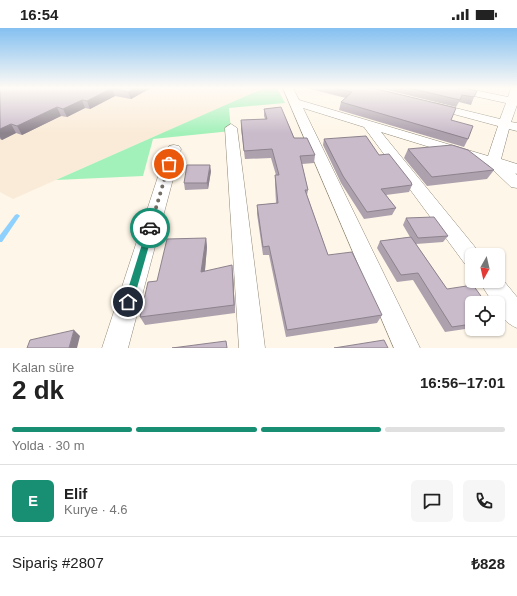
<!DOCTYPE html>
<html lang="tr">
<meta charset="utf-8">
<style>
body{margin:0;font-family:Arial,sans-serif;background:#f6f6f6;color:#222;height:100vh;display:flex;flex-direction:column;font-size:15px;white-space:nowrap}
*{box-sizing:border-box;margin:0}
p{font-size:13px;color:#767676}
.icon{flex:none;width:22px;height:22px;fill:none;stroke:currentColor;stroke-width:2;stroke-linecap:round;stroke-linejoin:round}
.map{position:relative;height:320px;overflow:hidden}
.panel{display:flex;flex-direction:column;background:#fff;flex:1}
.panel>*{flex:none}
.needle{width:26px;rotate:188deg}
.tools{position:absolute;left:465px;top:220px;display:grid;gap:8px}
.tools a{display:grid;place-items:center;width:40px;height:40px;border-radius:6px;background:#fff;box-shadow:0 1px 3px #0004;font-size:20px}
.pin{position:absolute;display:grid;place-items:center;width:34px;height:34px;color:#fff;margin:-17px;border:2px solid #fff;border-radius:50%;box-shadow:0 1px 4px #0007}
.courier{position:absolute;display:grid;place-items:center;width:40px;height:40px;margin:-20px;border:3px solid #188f73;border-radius:50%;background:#fff;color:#222;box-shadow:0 1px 5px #0007}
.headline em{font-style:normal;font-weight:800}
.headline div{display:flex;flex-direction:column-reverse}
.headline{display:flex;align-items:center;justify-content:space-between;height:68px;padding:0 12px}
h1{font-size:26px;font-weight:800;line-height:30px}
.bar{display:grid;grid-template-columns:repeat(4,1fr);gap:6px 4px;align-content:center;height:48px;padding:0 12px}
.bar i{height:5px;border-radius:3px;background:#e0e0e0}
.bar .selected{background:#188f73}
.bar p{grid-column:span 4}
.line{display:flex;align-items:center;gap:10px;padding:0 12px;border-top:1px solid #e0e0e0}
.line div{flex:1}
.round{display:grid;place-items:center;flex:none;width:42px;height:42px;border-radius:6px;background:#f6f6f6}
.status{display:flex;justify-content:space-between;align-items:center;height:28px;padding:0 20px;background:#fff;direction:ltr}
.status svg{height:11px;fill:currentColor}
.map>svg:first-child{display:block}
.industrial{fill:#faebd8}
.green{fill:#a3f1ba}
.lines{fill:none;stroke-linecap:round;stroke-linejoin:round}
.stream{fill:#8ed1fe;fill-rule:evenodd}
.minor-casing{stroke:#908877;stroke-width:1}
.minor{fill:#fff;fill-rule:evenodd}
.wall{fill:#ada1ae}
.shaded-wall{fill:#8d838d}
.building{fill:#c9bbca;stroke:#8d838d}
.route{fill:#188f73}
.done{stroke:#736e65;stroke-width:4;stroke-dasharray:0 7.2}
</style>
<div class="status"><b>16:54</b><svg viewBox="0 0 49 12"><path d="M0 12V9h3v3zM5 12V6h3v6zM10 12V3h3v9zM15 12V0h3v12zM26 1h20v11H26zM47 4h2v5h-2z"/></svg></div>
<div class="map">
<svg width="517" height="320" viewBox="0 0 517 320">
<rect width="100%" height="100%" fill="#fef6e8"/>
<path class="industrial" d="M0,60H264L13,171L0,164Z"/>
<path class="green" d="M264,60H277L285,75L229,80L231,103L153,111L143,148L56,152Z"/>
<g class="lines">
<path class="stream" d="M17,186L19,187L20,188L19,189L2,214H0V207L15,187Z"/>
<defs>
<g id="minor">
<path d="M283,60H293L299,72L488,128L498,98L431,80L430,78L435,75L500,91L506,75L451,63L446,60H464L508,69L511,60H517V77L511,94L517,95V103L509,101L501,131L517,136V146L515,145L517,147V160L511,159L488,137L381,104L479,224L481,227H472V239L465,236L364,99L303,80L420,320H394Z"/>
<path d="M231,96L237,100L265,320H239L225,100Z"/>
<path d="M174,117L179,118L181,121L128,320H102L167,121L169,118Z"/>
<path d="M498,246L517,269V300C507,296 498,287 498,275H493L479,253H498Z"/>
</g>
</defs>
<use href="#minor" class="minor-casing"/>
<use href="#minor" class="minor"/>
</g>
<g class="wall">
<path d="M0,60H151L131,71L115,68L90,81L85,80L67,89L61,88L22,107L16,105L2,112L0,111Z"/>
<path d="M306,60H373L451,92L468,111L464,119L339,82L341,74L346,70Z"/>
<path d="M379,60H464L474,69L471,77L459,74L456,79Z"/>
<path d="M471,60H478V61Z"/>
<path d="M264,81L294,110L315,127L314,135L302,136L308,162L307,167L328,227L382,287L377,295L286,309L269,227H263L257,186V177L276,175L275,156V147H276L271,130L245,131L241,101V92L265,91L264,88Z"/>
<path d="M324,111L379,127L412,157L409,164L386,167L396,180L392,187L364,191L341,155L323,117Z"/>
<path d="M408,121L494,142L487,151L427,158L404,130Z"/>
<path d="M211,143L208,161L185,162L184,155Z"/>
<path d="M406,190L448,208L443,214L416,216L447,261L472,275V300L445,304L413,252L397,254L377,220L380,213L410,209L403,197Z"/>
<path d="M206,210L207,219L205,243L233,246L235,285L145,297L140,289L157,253Z"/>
</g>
<g class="shaded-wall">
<path d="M112,60L115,68L90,81L87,73Z"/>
<path d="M135,60H151L131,71L128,64Z"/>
<path d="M82,72L85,80L67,89L63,81Z"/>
<path d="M57,79L61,88L22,107L17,98Z"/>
<path d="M11,96L16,105L2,112L0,109V101Z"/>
<path d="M210,137L211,143L208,161L207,155Z"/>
<path d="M206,210L207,219L204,252L201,244Z"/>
<path d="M232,237L233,246L235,285L234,277Z"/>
<path d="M74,302L80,308L77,320H69Z"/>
</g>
<g class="building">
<path d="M0,60H135L128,64L112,60L87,73L82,72L63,81L57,79L17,98L11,96L0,101Z"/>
<path d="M334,60H373L456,80L451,92L473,98L468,111L341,74L352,64Z"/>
<path d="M409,60H464L477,63L474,69L462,67L460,72Z"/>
<path d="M281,79L294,110H307L315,127L300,128L308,162H305L328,227L352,224L382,287L287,302L269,218L263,219L257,177L278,175L275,147H279L272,121L244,123L241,92L267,91L264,81Z"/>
<path d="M366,108L379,127L389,126L411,154L412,157L381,161L396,180L367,184L343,148L324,111Z"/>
<path d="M452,117L468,122L494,142L432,149L408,121Z"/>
<path d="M187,137H210L207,155H184Z"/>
<path d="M434,189L448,208L418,210L406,190Z"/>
<path d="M411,209L447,261L473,257L486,275H472V296L452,299L418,245L401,247L380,213Z"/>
<path d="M206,210L201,244L232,237L234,277L140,289L148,254L157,253L167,211Z"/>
<path d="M74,302L69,320H27L30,312Z"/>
<path d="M384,312L388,320H334Z"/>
<path d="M226,313L227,320H172Z"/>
</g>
<linearGradient id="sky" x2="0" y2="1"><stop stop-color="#84c0f1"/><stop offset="0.57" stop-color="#fffbf5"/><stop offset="1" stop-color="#fffbf5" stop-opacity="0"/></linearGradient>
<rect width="517" height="105" fill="url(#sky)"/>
<path class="route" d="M150,197L154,200L133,274L128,279L124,274L147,200Z"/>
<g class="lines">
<path class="done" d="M150,200L169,136"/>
</g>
</svg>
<div class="tools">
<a><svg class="needle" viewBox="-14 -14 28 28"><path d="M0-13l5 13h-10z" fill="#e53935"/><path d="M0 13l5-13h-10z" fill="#767676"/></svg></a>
<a><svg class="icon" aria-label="locate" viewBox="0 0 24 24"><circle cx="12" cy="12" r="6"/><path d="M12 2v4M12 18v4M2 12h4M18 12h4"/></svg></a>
</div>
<div class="pin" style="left:169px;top:136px;background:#ea580c"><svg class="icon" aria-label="bag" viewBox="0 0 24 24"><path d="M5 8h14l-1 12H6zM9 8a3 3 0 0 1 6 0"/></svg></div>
<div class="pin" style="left:128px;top:274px;background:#1f2937"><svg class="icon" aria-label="home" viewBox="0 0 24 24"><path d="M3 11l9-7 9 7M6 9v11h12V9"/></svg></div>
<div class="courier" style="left:150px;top:200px"><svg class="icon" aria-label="car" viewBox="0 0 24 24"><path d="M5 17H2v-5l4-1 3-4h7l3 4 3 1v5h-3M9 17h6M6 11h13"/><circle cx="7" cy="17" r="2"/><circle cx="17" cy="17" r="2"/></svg></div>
</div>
<section class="panel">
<div class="headline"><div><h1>2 dk</h1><p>Kalan süre</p></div><em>16:56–17:01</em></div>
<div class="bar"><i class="selected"></i><i class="selected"></i><i class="selected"></i><i></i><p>Yolda · 30 m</p></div>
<div class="line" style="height:72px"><b class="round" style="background:#188f73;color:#fff">E</b><div><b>Elif</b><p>Kurye · 4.6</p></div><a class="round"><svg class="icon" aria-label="chat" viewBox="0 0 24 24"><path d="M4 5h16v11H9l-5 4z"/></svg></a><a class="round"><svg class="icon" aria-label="phone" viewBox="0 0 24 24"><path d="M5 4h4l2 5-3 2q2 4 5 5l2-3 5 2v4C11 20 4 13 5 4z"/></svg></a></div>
<div class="line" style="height:52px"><div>Sipariş #2807</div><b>₺828</b></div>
</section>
